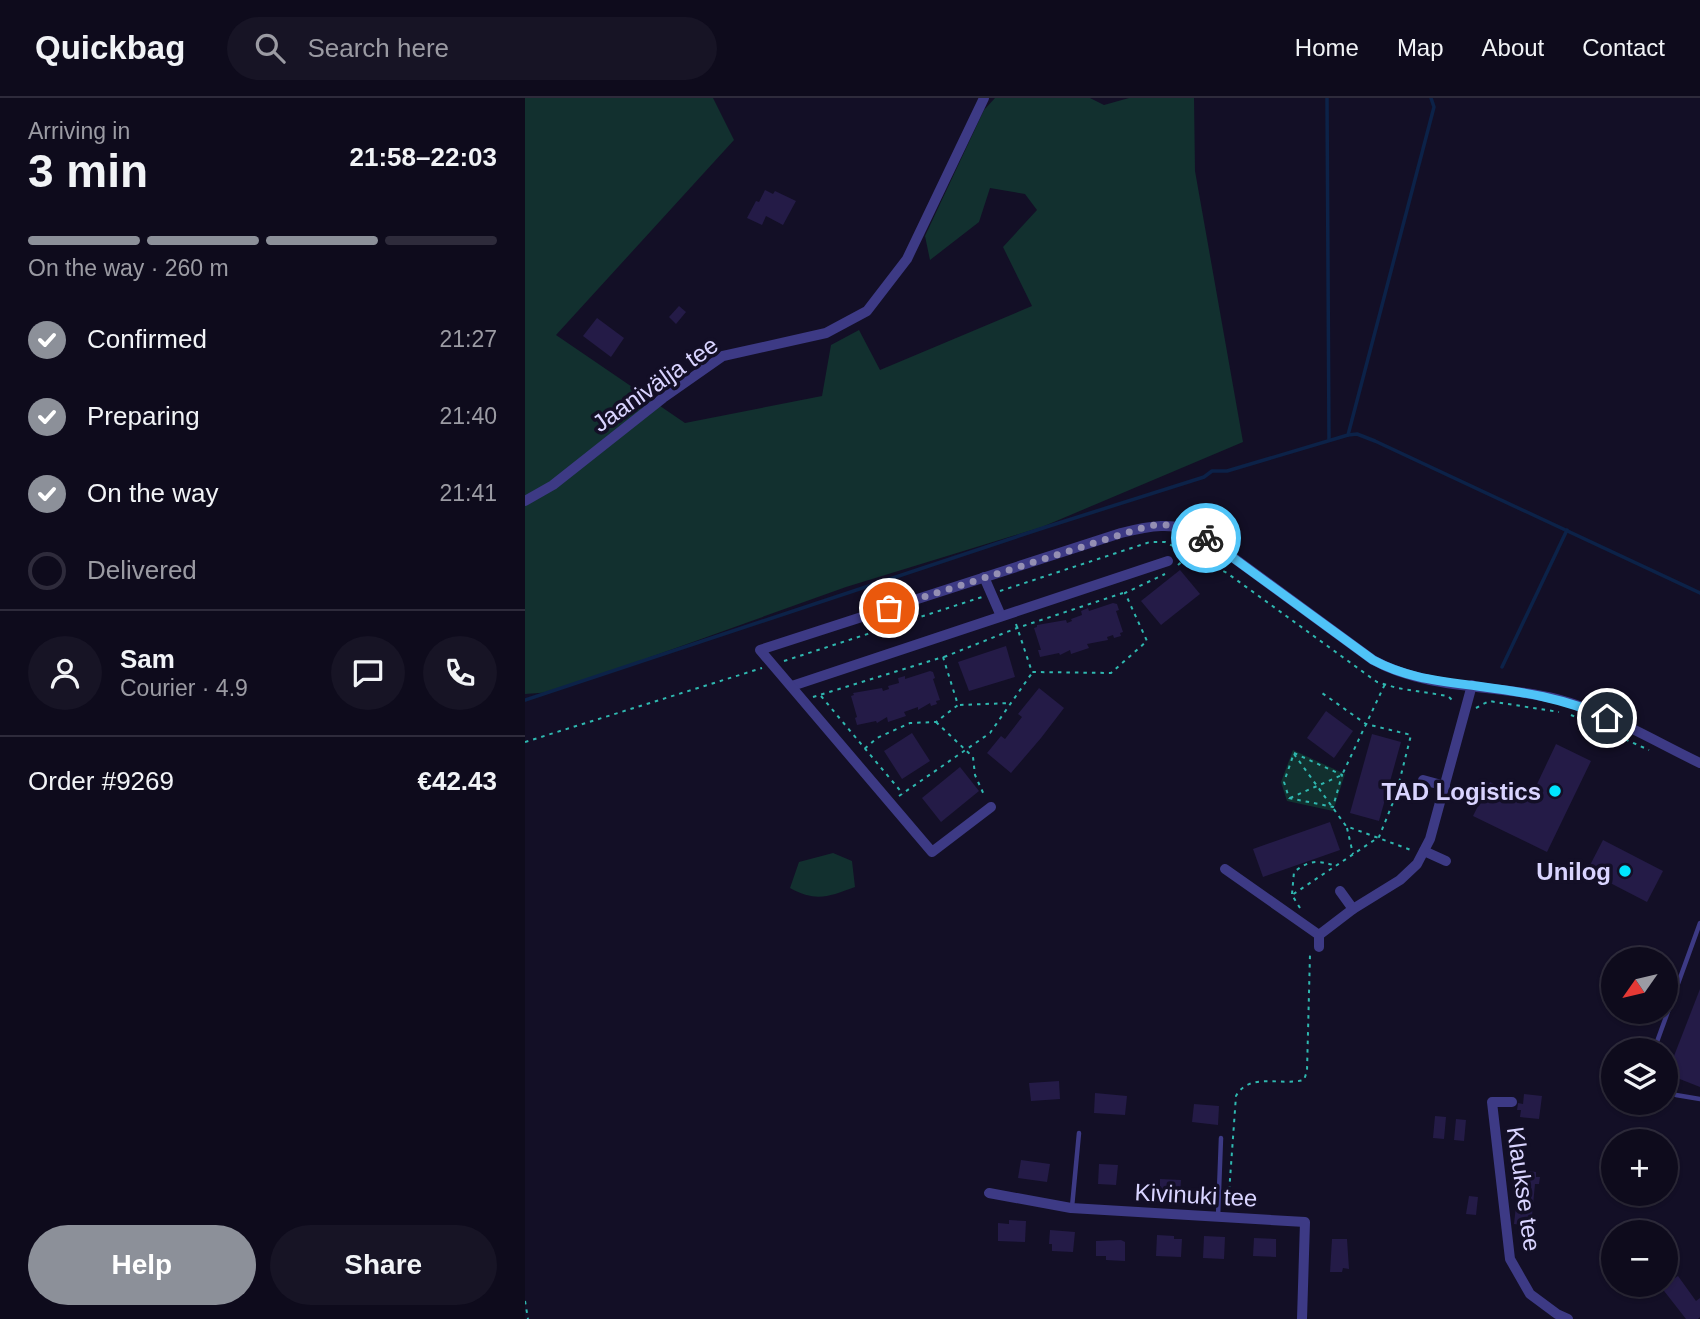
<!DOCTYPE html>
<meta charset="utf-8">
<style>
body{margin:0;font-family:Helvetica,sans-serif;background:#171425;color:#f1f3f6;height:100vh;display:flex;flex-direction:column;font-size:26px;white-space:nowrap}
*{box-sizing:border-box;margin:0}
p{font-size:23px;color:#9b9ba3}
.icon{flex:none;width:38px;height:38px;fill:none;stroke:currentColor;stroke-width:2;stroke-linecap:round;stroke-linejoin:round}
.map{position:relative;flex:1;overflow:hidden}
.details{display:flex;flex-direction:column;background:#0e0b1c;width:525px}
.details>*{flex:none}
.needle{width:46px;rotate:236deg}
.controls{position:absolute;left:1076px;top:849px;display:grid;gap:14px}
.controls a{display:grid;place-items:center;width:77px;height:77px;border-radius:50%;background:#0e0b1c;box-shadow:0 2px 5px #0004,0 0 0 2px #2e2b3b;font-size:35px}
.pin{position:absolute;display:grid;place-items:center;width:60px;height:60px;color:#fff;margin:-30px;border:4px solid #fff;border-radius:50%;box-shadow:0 2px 7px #0007}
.courier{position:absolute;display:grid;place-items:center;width:70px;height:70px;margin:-35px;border:5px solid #4fc3f7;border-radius:50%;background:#fff;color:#222;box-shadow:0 2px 9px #0007}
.head em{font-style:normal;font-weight:700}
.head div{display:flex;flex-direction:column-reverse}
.head{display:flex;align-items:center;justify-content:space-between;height:119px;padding:0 28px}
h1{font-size:46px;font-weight:700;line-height:52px}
.bar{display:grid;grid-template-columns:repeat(4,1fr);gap:10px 7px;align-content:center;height:84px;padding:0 28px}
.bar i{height:9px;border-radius:5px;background:#2e2b3b}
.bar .selected{background:#8c9099}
.bar p{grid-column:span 4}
.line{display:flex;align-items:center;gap:18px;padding:0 28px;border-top:2px solid #2e2b3b}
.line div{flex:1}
.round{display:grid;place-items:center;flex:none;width:74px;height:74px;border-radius:37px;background:#171425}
ol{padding:0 28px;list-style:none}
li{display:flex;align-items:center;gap:21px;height:77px}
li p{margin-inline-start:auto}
li .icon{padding:7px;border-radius:50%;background:#8c9099;color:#fff;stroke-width:4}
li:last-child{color:#9b9ba3}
li i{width:38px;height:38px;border:4px solid #2e2b3b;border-radius:50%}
.primary-button{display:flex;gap:14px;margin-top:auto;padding:14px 28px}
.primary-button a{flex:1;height:80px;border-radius:42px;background:#8c9099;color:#fff;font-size:28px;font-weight:700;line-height:80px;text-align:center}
.primary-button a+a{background:#171425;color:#f1f3f6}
header{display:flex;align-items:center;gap:42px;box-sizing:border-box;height:98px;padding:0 35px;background:#0e0b1c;border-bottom:2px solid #2e2b3b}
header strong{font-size:33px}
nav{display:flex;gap:38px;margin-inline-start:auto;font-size:24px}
.search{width:490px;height:63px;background:#171425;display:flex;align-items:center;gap:18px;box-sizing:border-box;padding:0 24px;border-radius:38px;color:#9b9ba3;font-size:26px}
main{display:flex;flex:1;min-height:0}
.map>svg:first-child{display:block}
.green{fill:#12302f}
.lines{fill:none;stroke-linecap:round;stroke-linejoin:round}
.stream{stroke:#0c2248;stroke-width:3.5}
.building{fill:#241b47}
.path{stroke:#2fb8b0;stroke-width:2;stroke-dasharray:3.5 5;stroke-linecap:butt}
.lane{stroke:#3d3a85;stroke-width:4.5}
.street{stroke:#3d3a85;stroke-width:10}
.done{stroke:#948fb3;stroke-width:7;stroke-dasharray:0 12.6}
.route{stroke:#4fc3f7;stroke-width:9}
.poi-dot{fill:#00e5ff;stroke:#130f26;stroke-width:2.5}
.labels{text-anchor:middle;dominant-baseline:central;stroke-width:7;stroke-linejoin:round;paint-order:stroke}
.street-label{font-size:24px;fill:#d9d4ff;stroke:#130f26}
.poi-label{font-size:24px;font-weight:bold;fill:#d9d4ff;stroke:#130f26;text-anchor:end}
</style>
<header>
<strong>Quickbag</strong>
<div class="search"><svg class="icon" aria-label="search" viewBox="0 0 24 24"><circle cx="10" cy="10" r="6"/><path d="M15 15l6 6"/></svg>Search here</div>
<nav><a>Home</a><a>Map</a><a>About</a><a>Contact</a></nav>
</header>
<main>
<section class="details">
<div class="head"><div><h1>3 min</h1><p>Arriving in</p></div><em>21:58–22:03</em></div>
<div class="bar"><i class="selected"></i><i class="selected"></i><i class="selected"></i><i></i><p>On the way · 260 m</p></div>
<ol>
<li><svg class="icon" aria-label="check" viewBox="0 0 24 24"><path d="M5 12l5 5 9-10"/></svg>Confirmed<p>21:27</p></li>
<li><svg class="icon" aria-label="check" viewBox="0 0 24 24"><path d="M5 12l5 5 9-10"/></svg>Preparing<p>21:40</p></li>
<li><svg class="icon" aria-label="check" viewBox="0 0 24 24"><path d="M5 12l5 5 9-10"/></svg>On the way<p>21:41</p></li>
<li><i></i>Delivered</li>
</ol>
<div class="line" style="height:126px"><a class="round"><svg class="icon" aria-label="person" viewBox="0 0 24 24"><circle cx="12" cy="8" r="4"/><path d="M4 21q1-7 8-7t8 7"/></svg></a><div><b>Sam</b><p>Courier · 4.9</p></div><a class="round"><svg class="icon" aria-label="chat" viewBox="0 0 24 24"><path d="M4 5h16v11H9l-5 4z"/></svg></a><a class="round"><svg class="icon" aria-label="phone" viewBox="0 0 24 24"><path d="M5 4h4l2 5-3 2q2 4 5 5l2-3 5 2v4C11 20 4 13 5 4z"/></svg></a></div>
<div class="line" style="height:91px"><div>Order #9269</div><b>€42.43</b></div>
<div class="primary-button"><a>Help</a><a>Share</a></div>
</section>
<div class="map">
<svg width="1175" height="1221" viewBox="0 0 1175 1221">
<rect width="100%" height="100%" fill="#130f26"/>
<g class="green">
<path d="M0,0H188L209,42L31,237L160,325L297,298L306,247L334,232L355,272L507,208L478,149L512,112L500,96L465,90L454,124L405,162L400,138L459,12L470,0H565L579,7L604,0H669L670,73L718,344L517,429L321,489L28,594L0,596Z"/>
<path d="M768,652L820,676L808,713L762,703L756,684Z"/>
<path d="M308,755L327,763L330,789C303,799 291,804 265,790L274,764Z"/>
</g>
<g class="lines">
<g class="stream">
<path d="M802,0L804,341"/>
<path d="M823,337L832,336L850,343L1175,495"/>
<path d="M977,569L1042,432"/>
<path d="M0,602L518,430L679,379L687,373H702L823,337L909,9L906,0"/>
</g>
</g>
<g class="building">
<path d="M240,92L248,96L250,93L271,103L258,127L241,118L237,127L222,120L231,103L234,104Z"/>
<path d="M154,208L161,214L151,226L144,219Z"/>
<path d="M72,220L99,240L86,259L58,238Z"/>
<path d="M655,472L675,496L636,527L616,503Z"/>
<path d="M588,505L592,506L594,512L591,513L598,534L595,535L596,538L589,540L588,537L582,539L583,542L562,546L564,550L546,556L545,552L535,557L534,555L515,559L513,552H516L509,530L512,529V527L541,522L542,525L547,523L546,521L557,517L556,513L563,510L564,513Z"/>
<path d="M481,548L490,579L444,593L433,564Z"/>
<path d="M405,573L408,574L410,580L408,581L415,602L411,603L412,606L406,608L405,605L393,612V609L379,614L381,618L363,624L362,619L352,625L351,623L332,627L330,620L332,619L326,598L329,597L328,595L357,590L358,593L364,591L363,588L374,585L373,580L380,578V581Z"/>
<path d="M514,590L539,610L516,640L486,675L462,655L476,638L480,641L497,619L493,616Z"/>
<path d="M801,613L828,633L809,660L782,640Z"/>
<path d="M387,635L405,663L377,681L359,653Z"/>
<path d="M847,636L876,644L854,723L825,715Z"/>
<path d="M1031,646L1066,663L1022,754L948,718L965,684L1004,703Z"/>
<path d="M435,669L454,693L416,724L397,700Z"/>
<path d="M805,724L815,752L738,779L728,751Z"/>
<path d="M1078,742L1138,773L1122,804L1062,773Z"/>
<path d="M1175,891V989L1142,976Z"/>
<path d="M534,983L535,1001L506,1003L504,985Z"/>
<path d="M570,995L602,998L600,1017L569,1015Z"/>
<path d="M999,996L1017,998L1014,1021L995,1019L996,1012H992L993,1005L998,1006Z"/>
<path d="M669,1006L694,1008L693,1027L667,1024Z"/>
<path d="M910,1018L921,1019L919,1041L908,1040Z"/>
<path d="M931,1021L941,1022L939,1043L929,1042Z"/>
<path d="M496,1062L525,1066L522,1084L493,1080Z"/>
<path d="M574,1066L593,1067L591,1087L573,1086Z"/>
<path d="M995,1072L1011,1074V1079H1015L1014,1086H1010L1006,1128L989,1126Z"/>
<path d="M635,1081L656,1082L655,1095L635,1094Z"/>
<path d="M944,1098L953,1099L951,1117L941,1116Z"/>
<path d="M484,1122L501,1123L500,1144L473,1143V1125L484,1126Z"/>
<path d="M525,1132L550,1134L548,1154L527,1153V1146H524Z"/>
<path d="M632,1137L649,1138V1141H657L656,1159L631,1158Z"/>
<path d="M679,1138L700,1139L699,1161L678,1160Z"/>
<path d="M729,1140L751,1141V1159L728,1158Z"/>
<path d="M1084,1140L1088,1142L1087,1153L1088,1162L1077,1156Z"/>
<path d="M807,1141H822L824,1171L818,1170L817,1174H805Z"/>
<path d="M596,1142L600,1144V1163L581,1162V1158H571V1143Z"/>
<path d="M1153,1178L1171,1203L1175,1200V1219L1173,1221H1161L1136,1189Z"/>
</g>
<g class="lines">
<g class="path">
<path d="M653,467L664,457"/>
<path d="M475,493L625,444H640L702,475L852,584L872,590L923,598L930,605"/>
<path d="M491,526L507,574L586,575L622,543L600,495L640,476"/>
<path d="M419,559L492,530L598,495"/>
<path d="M259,563L457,499"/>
<path d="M296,598L378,696"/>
<path d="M288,599L418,559L433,607L411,624L385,625L352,640L337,653"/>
<path d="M435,607L485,605"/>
<path d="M951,610L964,603L1034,614"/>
<path d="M1046,617L1124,652"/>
<path d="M411,624L448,659L450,677L460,699"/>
<path d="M0,644L237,570"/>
<path d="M769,655L817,677L808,709L764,700L759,684Z"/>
<path d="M769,656L821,728L886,752"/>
<path d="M374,698L465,635L507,575"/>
<path d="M765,700L817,677L860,586"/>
<path d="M822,730L828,756"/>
<path d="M767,796L769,774C784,762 793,762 811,768"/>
<path d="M775,810L767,797L854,739L871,697L886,637L841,626L797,595"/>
<path d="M703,1109L711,998C724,974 756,988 779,982L782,973L785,856"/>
<path d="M0,1203L3,1221"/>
</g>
<g class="lane">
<path d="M1129,952L1175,825"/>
<path d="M1141,993L1151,997L1175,1001"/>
<path d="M547,1109L554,1035"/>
<path d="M693,1119L696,1040"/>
</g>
<g class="street">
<path d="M0,403L28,387L138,300L198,258L301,235L342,213L382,161L459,0"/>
<path d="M459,479L476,518"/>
<path d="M267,588L643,463"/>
<path d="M898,682L920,688"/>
<path d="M466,709L407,754L235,552L596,435C624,428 648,423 676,436L848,562C904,593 972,586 1032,601C1082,614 1129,643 1175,665"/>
<path d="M899,753L921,763"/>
<path d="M700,771L794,837"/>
<path d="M815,793L828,811"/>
<path d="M794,849V837L828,811L875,782L892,766L905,741L947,587"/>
<path d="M987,1004H967L985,1161L1005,1196L1032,1216L1043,1221"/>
<path d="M464,1095L546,1110L780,1124L777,1221"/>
</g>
</g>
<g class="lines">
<path class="done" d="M364,510L623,428C644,425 663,428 681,440"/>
<path class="route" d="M681,440L848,562C881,580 915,583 952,588C997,594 1040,600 1082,620"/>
</g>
<g class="poi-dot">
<circle cx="1030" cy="693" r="7"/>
<circle cx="1100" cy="773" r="7"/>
</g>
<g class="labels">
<g class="street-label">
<text transform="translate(130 286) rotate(-35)">Jaanivälja tee</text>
<text transform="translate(999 1091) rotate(82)">Klaukse tee</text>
<text transform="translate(671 1097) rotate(3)">Kivinuki tee</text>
</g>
<g class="poi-label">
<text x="1016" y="693">TAD Logistics</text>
<text x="1086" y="773">Unilog</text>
</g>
</g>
</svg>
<div class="controls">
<a><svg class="needle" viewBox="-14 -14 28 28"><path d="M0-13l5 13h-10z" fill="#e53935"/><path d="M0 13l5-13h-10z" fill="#9b9ba3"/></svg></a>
<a><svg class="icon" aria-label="layers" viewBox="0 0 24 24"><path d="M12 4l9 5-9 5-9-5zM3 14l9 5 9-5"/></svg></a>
<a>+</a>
<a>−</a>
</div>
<div class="pin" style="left:364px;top:510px;background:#ea580c"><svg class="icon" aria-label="bag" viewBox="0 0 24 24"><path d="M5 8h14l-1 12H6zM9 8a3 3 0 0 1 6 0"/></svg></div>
<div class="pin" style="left:1082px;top:620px;background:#1f2937"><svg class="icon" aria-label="home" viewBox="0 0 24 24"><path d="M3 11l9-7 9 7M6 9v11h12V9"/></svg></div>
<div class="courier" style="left:681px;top:440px"><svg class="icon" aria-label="bike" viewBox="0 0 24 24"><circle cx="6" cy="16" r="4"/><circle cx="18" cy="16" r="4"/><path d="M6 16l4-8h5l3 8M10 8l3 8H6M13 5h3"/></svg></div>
</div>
</main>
